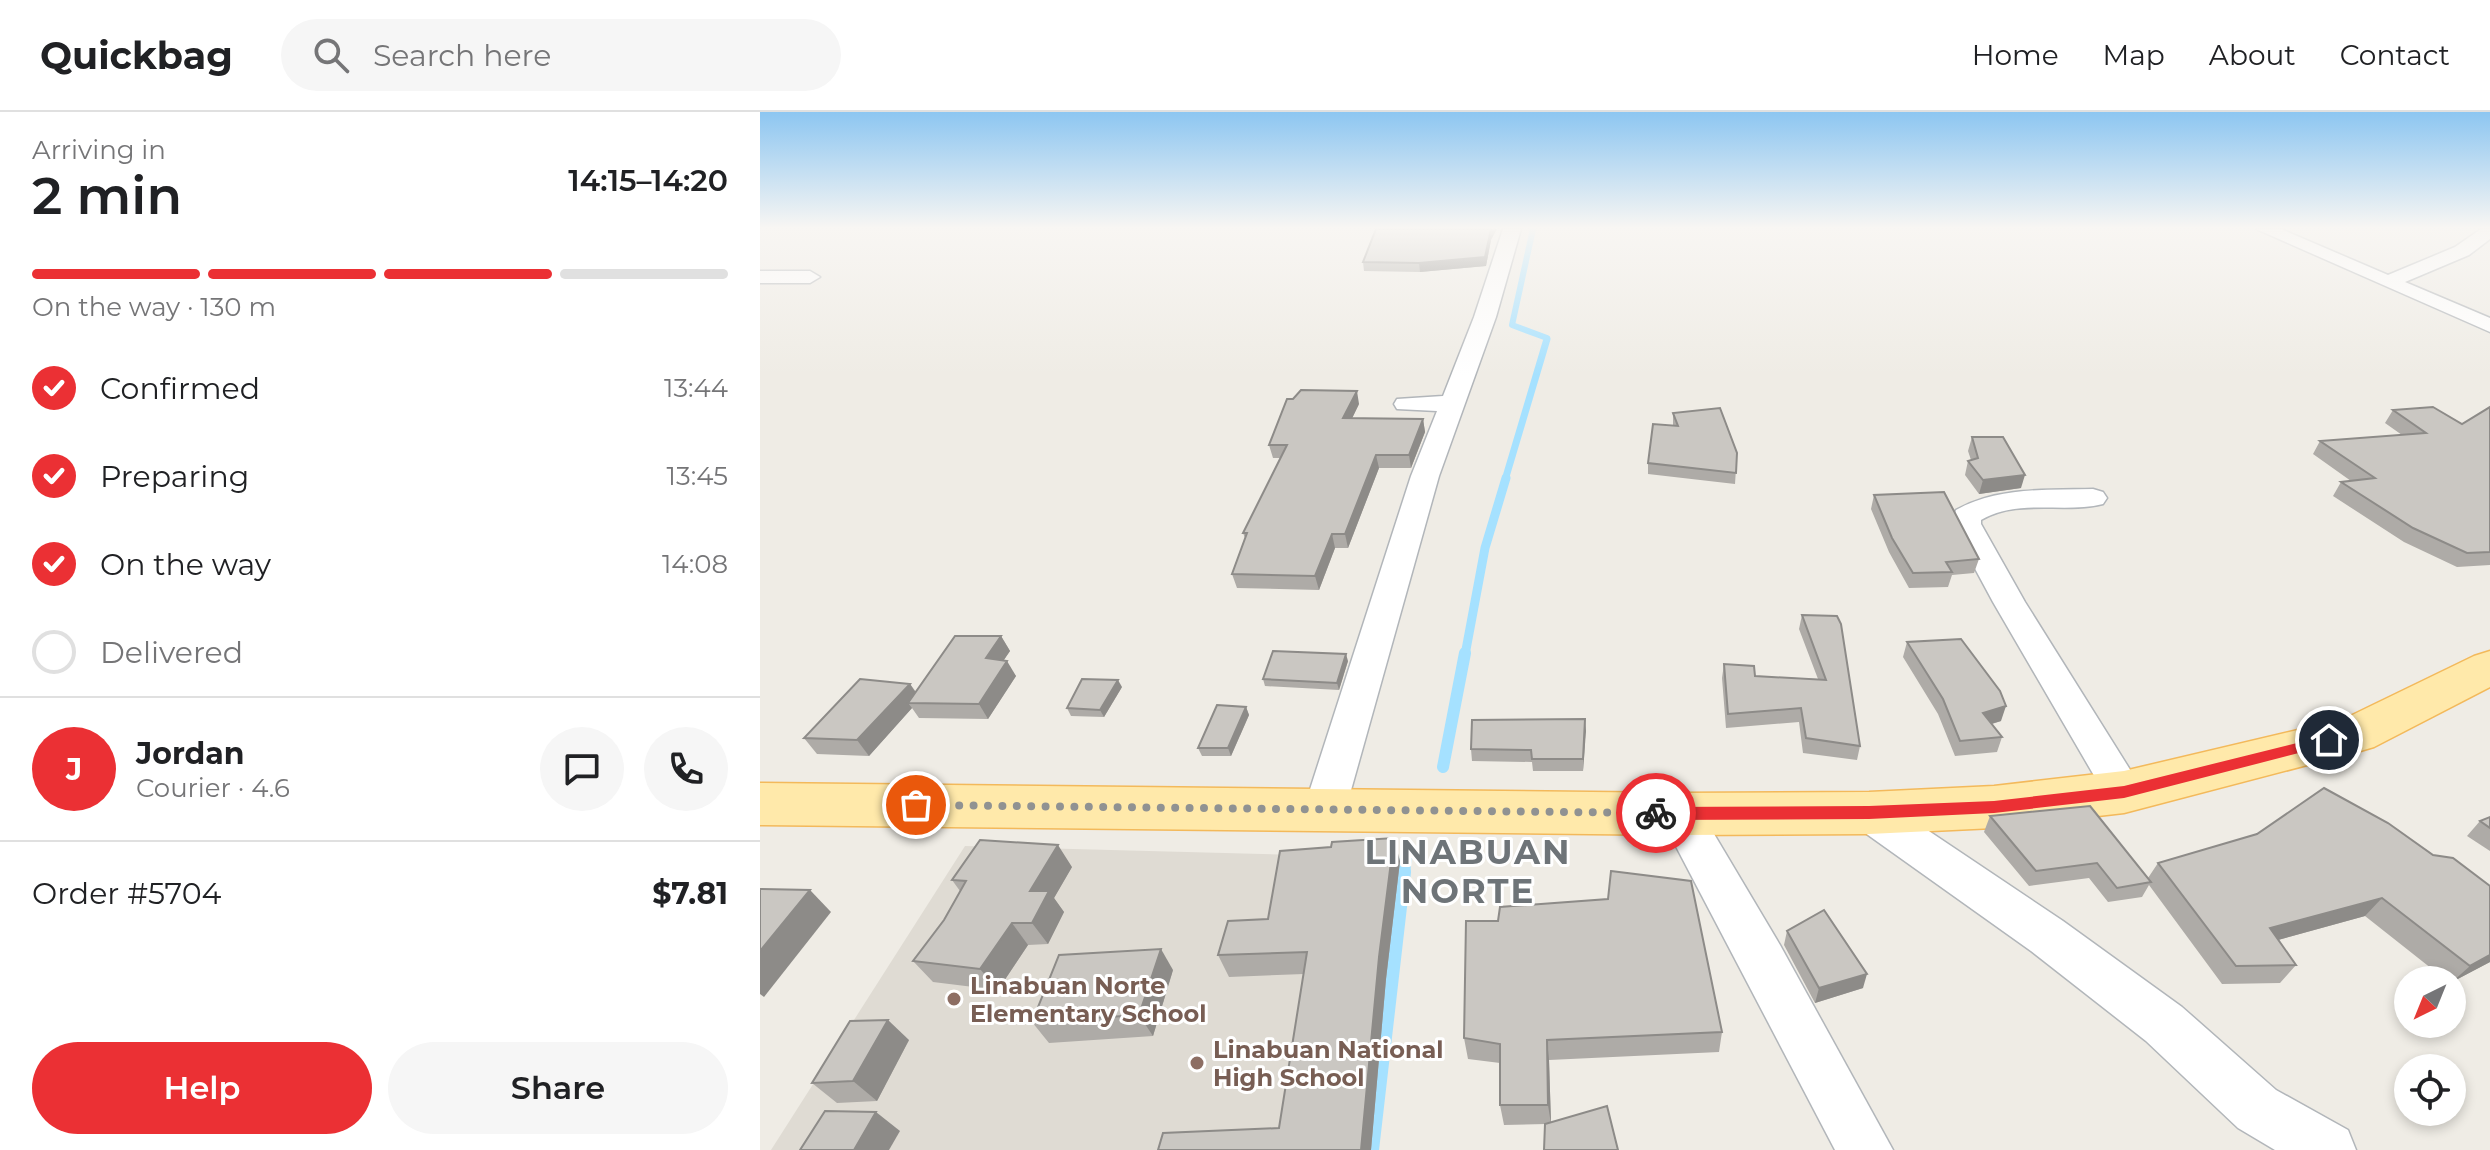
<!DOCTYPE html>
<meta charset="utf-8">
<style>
body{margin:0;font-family:Montserrat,sans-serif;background:#f6f6f6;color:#202124;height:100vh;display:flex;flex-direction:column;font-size:30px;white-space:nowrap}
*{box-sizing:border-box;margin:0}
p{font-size:26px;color:#757577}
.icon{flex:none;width:44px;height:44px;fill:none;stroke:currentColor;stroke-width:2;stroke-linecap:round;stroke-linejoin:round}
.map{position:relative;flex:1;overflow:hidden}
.panel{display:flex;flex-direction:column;background:#fff;width:760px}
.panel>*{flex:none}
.needle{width:52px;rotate:223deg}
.tools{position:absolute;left:1634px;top:854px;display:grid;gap:16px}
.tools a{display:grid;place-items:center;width:72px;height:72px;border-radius:50%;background:#fff;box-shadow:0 4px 12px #0003;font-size:40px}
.pin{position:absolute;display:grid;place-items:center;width:68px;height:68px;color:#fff;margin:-34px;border:4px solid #fff;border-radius:50%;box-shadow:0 2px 8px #0007}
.courier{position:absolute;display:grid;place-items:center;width:80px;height:80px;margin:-40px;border:6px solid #eb3034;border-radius:50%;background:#fff;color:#222;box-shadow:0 2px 10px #0007}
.headline em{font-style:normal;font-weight:600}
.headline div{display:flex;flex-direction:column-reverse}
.headline{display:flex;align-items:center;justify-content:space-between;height:136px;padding:0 32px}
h1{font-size:52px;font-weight:600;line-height:60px}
.bar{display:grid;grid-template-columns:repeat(4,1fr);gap:12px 8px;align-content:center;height:96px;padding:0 32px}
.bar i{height:10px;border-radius:6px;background:#e0e0e0}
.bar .on{background:#eb3034}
.bar p{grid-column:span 4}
.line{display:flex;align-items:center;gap:20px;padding:0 32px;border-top:2px solid #e0e0e0}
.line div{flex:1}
.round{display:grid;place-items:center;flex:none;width:84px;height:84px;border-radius:42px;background:#f6f6f6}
ol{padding:0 32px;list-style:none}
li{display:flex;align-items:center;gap:24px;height:88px}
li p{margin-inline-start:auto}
li .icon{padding:8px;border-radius:50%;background:#eb3034;color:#fff;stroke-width:4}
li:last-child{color:#757577}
li i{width:44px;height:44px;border:4px solid #e0e0e0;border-radius:50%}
.cta{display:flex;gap:16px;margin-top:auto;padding:16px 32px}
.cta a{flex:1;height:92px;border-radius:48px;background:#eb3034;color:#fff;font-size:32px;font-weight:600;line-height:92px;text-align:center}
.cta a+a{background:#f6f6f6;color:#202124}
header{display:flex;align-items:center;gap:48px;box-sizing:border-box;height:112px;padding:0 40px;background:#fff;border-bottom:2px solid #e0e0e0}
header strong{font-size:38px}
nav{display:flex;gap:44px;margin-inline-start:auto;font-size:28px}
.search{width:560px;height:72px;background:#f6f6f6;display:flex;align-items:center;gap:20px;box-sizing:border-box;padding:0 28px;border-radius:44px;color:#757577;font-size:30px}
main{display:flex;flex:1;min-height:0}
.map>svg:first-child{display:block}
.education{fill:#dfdbd3}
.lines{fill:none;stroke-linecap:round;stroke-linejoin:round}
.stream-far4{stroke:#a5e1ff;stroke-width:6}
.stream-far3{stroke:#a5e1ff;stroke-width:7}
.stream-far2{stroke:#a5e1ff;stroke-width:9}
.stream-far1{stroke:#a5e1ff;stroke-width:12}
.stream{stroke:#a5e1ff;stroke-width:14}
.street-casing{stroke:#b2b6ba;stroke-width:3}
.primary-casing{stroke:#f3b95b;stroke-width:3}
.street{fill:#fff;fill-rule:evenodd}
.primary{fill:#ffe9aa;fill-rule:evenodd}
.wall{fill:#aeaba7}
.shaded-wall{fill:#8d8b88}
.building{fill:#cac7c2;stroke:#8d8b88;stroke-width:2}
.route{fill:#eb3034}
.done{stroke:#909292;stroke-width:8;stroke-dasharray:0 14.4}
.education-dot{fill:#8d6e63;stroke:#fff;stroke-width:3}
.labels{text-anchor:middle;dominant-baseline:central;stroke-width:6;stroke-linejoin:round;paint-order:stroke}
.near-education-label{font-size:24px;font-weight:bold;fill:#785e54;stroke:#fff;text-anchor:start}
.near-district-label{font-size:34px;font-weight:bold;letter-spacing:2px;fill:#6e7478;stroke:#fff}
</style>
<header>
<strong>Quickbag</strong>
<div class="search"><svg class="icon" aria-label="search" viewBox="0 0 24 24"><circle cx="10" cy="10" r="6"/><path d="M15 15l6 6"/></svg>Search here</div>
<nav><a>Home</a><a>Map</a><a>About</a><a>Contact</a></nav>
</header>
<main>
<section class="panel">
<div class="headline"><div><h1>2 min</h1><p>Arriving in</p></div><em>14:15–14:20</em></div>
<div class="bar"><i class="on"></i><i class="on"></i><i class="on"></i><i></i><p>On the way · 130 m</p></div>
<ol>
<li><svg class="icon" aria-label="check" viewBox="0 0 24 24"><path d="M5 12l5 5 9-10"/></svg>Confirmed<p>13:44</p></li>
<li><svg class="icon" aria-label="check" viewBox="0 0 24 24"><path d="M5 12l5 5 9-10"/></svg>Preparing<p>13:45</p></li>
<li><svg class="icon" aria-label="check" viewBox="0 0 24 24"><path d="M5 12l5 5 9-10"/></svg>On the way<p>14:08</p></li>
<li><i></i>Delivered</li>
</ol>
<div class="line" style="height:144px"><b class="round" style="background:#eb3034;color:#fff">J</b><div><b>Jordan</b><p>Courier · 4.6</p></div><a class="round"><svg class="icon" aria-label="chat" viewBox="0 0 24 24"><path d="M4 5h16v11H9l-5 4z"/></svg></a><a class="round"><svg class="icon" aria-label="phone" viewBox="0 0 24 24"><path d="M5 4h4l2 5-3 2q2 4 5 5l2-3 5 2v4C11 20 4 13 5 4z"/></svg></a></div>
<div class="line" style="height:104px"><div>Order #5704</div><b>$7.81</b></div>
<div class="cta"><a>Help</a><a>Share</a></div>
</section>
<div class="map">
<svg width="1730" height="1038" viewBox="0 0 1730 1038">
<rect width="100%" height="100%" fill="#efece5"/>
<path class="education" d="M205,734L575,744L556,864L630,860L616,1038H11Z"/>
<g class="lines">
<path class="stream-far4" d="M773,117L752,213L787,226L786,229"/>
<path class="stream-far3" d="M745,368L787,227"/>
<path class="stream-far2" d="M705,543L725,436L746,366"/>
<g class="stream-far1">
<path d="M683,655L705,541"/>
<path d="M644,762L646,744"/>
</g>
<path class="stream" d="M612,1038L644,760"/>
<defs>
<g id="street">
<path d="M743,117H761L736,205L679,364L586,696L580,708L565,712L550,708L544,696L651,364L677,299L637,297L634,292L637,287L683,284L714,205Z"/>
<path d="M1496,117H1521L1628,163L1695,135L1721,117H1730V127L1709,143L1645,170L1730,206V220Z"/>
<path d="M0,159H50L60,165L50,171H0Z"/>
<path d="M1333,377L1343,380L1347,386L1343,392C1303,402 1258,386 1221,408V412L1265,490L1384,680L1378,691L1364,696L1350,691L1233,490L1191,412L1196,398C1237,375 1287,378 1333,377Z"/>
<path d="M1109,684L1124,689L1303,809L1422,895L1516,978L1588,1018L1596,1038H1515L1478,1016L1386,929L1271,839L1094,713L1088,701L1094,689Z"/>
<path d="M920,685L935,690L1020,833L1133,1038H1075L899,702L905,690Z"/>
</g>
<path id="primary" d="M1730,539V575L1614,635L1597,640L1364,701L1234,716L1109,722L920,723L0,713V671L920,681L1109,680L1234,674L1364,659L1584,607L1714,544Z"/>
</defs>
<use href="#street" class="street-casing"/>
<use href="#primary" class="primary-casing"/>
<use href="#street" class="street"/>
<use href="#primary" class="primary"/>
</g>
<g class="wall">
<path d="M731,128L726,154L660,160L604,159L603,150Z"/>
<path d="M599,292L592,306L663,307L665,320L651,356H619L588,436H575L559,478L477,476L472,462L485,426L483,421L521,346H513L509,333Z"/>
<path d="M1730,295V453L1697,455L1644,430L1573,384L1581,370L1591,369L1553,342L1560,329L1642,323L1625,311L1633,298L1702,312Z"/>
<path d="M913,301L977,341L975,372L888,362V351L913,313Z"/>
<path d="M1212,325L1261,376L1219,382L1205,363L1208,349L1211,348L1208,339Z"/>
<path d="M1114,383L1219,447L1214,461L1192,463L1188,475L1149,476L1129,440L1111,397Z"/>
<path d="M1042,503L1100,634L1097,648L1043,641L1039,610L966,616L962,566L964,552L995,564L1058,567L1039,517Z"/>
<path d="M241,524L250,539L243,549L256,564L228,607L159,606L152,596L109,644L57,642L44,626L150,572L156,580Z"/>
<path d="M1147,530L1241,609L1232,612L1242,625L1237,640L1195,644L1178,602L1143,545Z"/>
<path d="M588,549L579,578L505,574L503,567Z"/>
<path d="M362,575L344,605L311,604L307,596Z"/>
<path d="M486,595L489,603L471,644H442L438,636Z"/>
<path d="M825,607L823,659H773L772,650L712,649L711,637Z"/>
<path d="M1564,676L1730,850L1692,870V868H1686L1605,804L1518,828L1536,853L1520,871L1462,872L1389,773L1382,785L1348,790L1329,766L1269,774L1224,720L1230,704L1388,766L1398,751L1497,722Z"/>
<path d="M1730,705V739L1707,724L1720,709Z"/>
<path d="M640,749L626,867L611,1038H398L519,1016L544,862L469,865L458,843L508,807Z"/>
<path d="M312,755L294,786L304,800L288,832L268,833L238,878L173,870L153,849L184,808L200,779L192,768Z"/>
<path d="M1027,819L1103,876L1055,891L1024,833Z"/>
<path d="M413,858L393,924L289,931L272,910Z"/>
<path d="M962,920L959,940L789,948L791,1011L786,1012L744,1013L740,993V951L708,947L704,926Z"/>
<path d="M149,928L117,989L77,991L52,971Z"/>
</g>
<g class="shaded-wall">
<path d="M731,117H737L731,128L726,154L660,160L659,151L730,119Z"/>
<path d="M597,279L599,292L586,319L583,306Z"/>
<path d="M663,307L665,320L651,356L649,343Z"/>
<path d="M616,343L619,356L588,436L585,422Z"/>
<path d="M1265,363L1261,376L1219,382L1223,368Z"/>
<path d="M572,422L575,436L559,478L555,464Z"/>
<path d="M241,524L250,539L235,561L226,546Z"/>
<path d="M586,542L588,549L579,578L577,571Z"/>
<path d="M247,549L256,564L228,607L219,592Z"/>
<path d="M358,568L362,575L344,605L340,598Z"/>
<path d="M150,572L160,587L148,591L152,596L109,644L97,628Z"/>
<path d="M1246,594L1241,609L1217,616L1223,601Z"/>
<path d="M486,595L489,603L471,644L468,636Z"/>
<path d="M825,607L826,619L823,659V647Z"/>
<path d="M634,726L640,749L626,867L611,1038H601L619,845Z"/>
<path d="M298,733L312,755L294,786L304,800L288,832L272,811L270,779Z"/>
<path d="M50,778L71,800L4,885L0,882V839Z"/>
<path d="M1622,786L1605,804L1496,834L1510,816Z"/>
<path d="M252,811L268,833L238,878L220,857Z"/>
<path d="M401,837L413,858L393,924L379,903Z"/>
<path d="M1730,843V850L1692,870L1710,854Z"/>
<path d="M1107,862L1103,876L1055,891L1059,876Z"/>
<path d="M128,908L149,928L117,989L93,969Z"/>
<path d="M787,928L789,948L791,1012L788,993Z"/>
<path d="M116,1000L140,1019L129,1038H94Z"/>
</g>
<g class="building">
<path d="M616,117H731L725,145L659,151L603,150Z"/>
<path d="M541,278L597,279L583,306L663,307L649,343H616L585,422H572L555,464L472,462L487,421H483L527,333H509L527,287H533Z"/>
<path d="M1673,295L1702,312L1730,295V440L1707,441L1653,416L1581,370L1615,366L1560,329L1666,321L1633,298Z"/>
<path d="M960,296L977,341L976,361L888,351L893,312L918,314L913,301Z"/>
<path d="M1212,325H1243L1265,363L1223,368L1208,349L1218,346Z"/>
<path d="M1184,380L1219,447L1186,450L1192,460L1153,461L1132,426L1114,383Z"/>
<path d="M1042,503L1077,504L1081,512L1100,634L1046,626L1041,596L968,602L964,552L994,554L995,564L1066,568Z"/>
<path d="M195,524H241L226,546L247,549L219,592L148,591Z"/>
<path d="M1201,527L1240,579L1246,594L1223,601L1242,625L1200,629L1183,587L1147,530Z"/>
<path d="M513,539L586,542L577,571L503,567Z"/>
<path d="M100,567L150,572L97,628L44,626Z"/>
<path d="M322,567L358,568L340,598L307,596Z"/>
<path d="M457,593L486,595L468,636H438Z"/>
<path d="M825,607L823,647H772L771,638L711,637L712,608Z"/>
<path d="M1564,676L1628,711L1673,743L1693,746L1730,774V843L1710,854L1622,786L1510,816L1536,853L1476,854L1398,751L1497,722Z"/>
<path d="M1330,694L1391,770L1357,776L1337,751L1276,759L1230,704Z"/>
<path d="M1730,705V716L1720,709Z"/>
<path d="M634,726L619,845L601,1038H398L403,1021L519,1016L547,840L458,843L468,809L508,807L520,739L571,735L572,730Z"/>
<path d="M220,728L298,733L270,779H289L272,811H252L220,857L153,849L184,808L206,769L192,768Z"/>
<path d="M851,759L931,769L962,920L787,928L788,993H740V932L704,926L706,809H738L740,795L848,787Z"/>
<path d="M0,777L50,778L0,839Z"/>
<path d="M1064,798L1107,862L1059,876L1027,819Z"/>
<path d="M401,837L379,903L272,910L299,843Z"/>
<path d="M128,908L93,969L52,971L90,909Z"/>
<path d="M847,994L858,1038H784L785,1012Z"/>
<path d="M65,999L116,1000L94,1038H40Z"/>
</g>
<linearGradient id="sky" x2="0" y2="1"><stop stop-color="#8dc6f1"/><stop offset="0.44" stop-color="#f8f6f3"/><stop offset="1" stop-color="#f8f6f3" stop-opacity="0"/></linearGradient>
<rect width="1730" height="263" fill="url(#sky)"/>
<path class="route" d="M1569,623L1574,625V632L1364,686L1234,701L1109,707L896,708L888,701L896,695L1109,694L1234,689L1364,674Z"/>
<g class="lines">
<path class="done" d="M156,693L896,701"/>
</g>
<g class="education-dot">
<circle cx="194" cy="887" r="8"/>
<circle cx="437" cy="951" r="8"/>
</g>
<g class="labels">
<g class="near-education-label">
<text x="210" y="873">Linabuan Norte<tspan x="210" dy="28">Elementary School</tspan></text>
<text x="453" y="937">Linabuan National<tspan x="453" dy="28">High School</tspan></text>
</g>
<g class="near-district-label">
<text x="708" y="740">LINABUAN<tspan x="708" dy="39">NORTE</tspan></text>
</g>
</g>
</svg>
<div class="tools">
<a><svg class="needle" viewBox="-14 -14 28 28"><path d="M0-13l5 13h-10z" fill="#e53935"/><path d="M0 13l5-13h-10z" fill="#757577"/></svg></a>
<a><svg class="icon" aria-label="locate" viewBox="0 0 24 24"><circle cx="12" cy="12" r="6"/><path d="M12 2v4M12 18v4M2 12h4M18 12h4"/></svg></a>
</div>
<div class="pin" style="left:156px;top:693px;background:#ea580c"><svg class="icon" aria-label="bag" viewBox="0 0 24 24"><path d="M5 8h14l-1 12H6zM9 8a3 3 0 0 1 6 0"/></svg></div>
<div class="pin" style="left:1569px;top:628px;background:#1f2937"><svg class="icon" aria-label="home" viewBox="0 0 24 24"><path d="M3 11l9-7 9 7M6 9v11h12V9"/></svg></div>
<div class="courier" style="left:896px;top:701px"><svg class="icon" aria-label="bike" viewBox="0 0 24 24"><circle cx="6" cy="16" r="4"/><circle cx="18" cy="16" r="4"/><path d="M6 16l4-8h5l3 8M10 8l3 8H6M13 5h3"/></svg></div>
</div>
</main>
